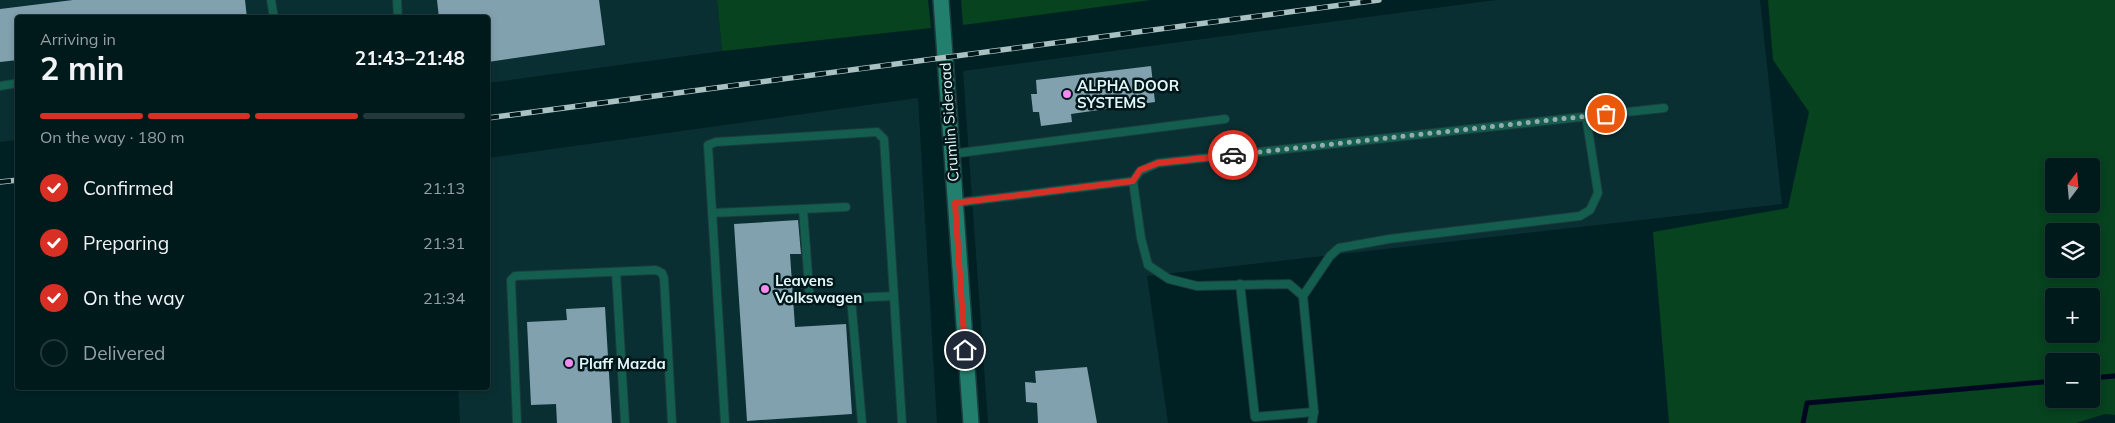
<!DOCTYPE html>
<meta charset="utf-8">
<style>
body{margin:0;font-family:Mulish,sans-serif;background:#0e2628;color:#f1f3f6;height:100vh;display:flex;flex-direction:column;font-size:19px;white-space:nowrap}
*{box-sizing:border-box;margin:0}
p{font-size:16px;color:#95a0a3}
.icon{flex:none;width:28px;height:28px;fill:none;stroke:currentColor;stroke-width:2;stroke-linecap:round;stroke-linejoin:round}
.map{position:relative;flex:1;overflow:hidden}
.details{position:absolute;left:15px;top:15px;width:475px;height:375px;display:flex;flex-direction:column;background:#00191b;border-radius:5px;box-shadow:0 2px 8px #0003,0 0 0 1px #22383a}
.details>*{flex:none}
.needle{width:32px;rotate:16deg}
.tools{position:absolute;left:2045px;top:158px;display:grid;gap:10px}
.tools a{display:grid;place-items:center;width:55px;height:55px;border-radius:5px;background:#00191b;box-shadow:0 2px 8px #0003,0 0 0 1px #22383a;font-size:25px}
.pin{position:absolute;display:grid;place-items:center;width:42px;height:42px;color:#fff;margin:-21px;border:2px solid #fff;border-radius:50%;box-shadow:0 1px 5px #0007}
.courier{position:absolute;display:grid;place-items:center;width:50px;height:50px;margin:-25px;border:4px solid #d93025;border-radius:50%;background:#fff;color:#222;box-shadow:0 1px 6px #0007}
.overview em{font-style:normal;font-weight:700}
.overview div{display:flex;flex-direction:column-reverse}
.overview{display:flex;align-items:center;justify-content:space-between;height:85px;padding:0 25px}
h1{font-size:32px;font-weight:700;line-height:38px}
.bar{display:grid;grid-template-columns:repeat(4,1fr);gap:8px 5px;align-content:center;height:60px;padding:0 25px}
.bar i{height:6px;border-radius:4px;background:#22383a}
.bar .selected{background:#d93025}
.bar p{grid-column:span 4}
ol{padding:0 25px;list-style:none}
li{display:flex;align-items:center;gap:15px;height:55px}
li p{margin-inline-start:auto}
li .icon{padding:5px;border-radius:50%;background:#d93025;color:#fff;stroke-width:4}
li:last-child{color:#95a0a3}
li i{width:28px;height:28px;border:2px solid #22383a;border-radius:50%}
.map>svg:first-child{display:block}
.built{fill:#0a2f32}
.green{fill:#06431e;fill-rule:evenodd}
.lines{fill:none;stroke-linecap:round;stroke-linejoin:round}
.stream{stroke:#000821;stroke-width:5}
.building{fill:#82a1af}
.lane-casing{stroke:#1b3b3d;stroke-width:10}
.secondary-casing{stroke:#1b3b3d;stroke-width:18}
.lane{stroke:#145e4f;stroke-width:8}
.secondary{stroke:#237f6d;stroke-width:15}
.rail-casing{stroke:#aac1c2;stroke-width:5.5}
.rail{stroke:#001719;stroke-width:4;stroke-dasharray:11;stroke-linecap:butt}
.done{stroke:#94acae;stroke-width:5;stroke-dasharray:0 9}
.route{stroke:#d93025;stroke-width:6}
.poi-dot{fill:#f489f0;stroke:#001719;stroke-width:2}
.labels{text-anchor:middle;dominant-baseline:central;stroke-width:5;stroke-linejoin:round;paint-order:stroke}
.poi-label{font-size:15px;font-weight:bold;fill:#e4f7f8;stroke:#001719;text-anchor:start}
.street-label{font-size:15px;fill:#e4f7f8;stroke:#001719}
</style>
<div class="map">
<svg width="2115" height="423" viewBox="0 0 2115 423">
<rect width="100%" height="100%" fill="#002124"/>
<g class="built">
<path d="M0,0H717L722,51L488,83V18H18L17,140L0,142Z"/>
<path d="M1496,0H1760L1782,204L1147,276L1168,423H988L963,71Z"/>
<path d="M918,98L937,423H460L458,388H488V158Z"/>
</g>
<g class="green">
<path d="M717,0H928L931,28L722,51Z"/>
<path d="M961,0H1151L963,25Z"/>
<path d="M1768,0H2115V415L2105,414L2076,423H1669L1653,232L1788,208L1809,112L1773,60ZM2054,166H2091V204H2054ZM2091,231V269H2054V231ZM2054,296H2091V334H2054ZM2054,361H2091V399H2054Z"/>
</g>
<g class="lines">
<g class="stream">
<path d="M2091,378L2115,376"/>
<path d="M1803,423L1807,403L2054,381"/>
</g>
</g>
<g class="building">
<path d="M73,0H245L247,18H18V60L0,62V9Z"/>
<path d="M437,0H599L605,45L488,62V18H439Z"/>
<path d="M1151,66L1155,102L1071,114L1072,122L1041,126L1039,112H1033L1031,94H1037L1036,80Z"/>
<path d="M798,220L801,254H790L795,327L846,324L852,414L747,421L734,224Z"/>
<path d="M605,307L612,423H557L556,404L531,405L527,322L567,320L566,309Z"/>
<path d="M1087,367L1097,423H1038L1037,403L1026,402L1025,382L1036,383L1035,371Z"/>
</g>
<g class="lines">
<defs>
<g id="lane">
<path d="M271,0L274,18"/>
<path d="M397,0L398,18"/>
<path d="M0,86L18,83"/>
<path d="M951,154L1225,119"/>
<path d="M1133,181L1140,171L1158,163L1664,108"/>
<path d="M955,203L1133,181L1141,238L1148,265L1169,279L1197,286L1289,284L1303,296L1314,412L1312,423"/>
<path d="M803,209L846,207"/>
<path d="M712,213L803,209L810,300L894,296"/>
<path d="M616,272L625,423"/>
<path d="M1240,284L1255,417L1314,412"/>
<path d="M1303,296L1330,256L1339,248L1389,239L1580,216L1590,210L1598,193L1586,116"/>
<path d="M851,298L862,423"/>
<path d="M517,423L511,280L515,276L656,270L662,273L664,278L672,423"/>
<path d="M725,423L708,145L716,142L877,132L884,139L902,423"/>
</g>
<path id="secondary" d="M941,0L971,423"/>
</defs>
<use href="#lane" class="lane-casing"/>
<use href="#secondary" class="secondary-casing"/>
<use href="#lane" class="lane"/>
<use href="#secondary" class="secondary"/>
<defs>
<g id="rail">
<path d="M488,118L1379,0"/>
<path d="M0,182L18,180"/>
</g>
</defs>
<use href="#rail" class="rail-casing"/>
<use href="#rail" class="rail"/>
</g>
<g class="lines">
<path class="done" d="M1233,155L1606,114"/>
<path class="route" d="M965,350L955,203L1133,181L1140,170L1158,163L1233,155"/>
</g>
<g class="poi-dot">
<circle cx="1067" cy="94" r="5"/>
<circle cx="765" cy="289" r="5"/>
<circle cx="569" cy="363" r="5"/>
</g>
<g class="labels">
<g class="poi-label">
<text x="1077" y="85">ALPHA DOOR<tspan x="1077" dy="17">SYSTEMS</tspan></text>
<text x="775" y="280">Leavens<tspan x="775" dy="17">Volkswagen</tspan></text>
<text x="579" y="363">Plaff Mazda</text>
</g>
<g class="street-label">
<text transform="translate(949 122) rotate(-94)">Crumlin Sideroad</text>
</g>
</g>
</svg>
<div class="tools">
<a><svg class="needle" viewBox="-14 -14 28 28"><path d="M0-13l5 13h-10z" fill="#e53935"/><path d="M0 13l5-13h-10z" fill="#95a0a3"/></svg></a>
<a><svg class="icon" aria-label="layers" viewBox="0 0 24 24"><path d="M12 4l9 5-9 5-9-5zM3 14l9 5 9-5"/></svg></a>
<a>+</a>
<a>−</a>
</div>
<div class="pin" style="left:1606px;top:114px;background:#ea580c"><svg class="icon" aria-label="bag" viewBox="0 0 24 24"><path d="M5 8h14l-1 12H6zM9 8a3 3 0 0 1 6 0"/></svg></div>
<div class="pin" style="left:965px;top:350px;background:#1f2937"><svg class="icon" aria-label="home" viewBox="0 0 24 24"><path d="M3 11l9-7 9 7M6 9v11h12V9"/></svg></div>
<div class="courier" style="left:1233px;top:155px"><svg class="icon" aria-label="car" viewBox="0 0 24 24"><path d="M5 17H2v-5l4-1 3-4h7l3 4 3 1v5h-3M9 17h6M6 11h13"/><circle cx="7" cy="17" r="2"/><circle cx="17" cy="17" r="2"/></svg></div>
<section class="details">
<div class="overview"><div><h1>2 min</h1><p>Arriving in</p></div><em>21:43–21:48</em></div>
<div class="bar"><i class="selected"></i><i class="selected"></i><i class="selected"></i><i></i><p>On the way · 180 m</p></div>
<ol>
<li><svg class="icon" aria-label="check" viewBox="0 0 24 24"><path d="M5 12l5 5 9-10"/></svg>Confirmed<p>21:13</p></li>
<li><svg class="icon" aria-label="check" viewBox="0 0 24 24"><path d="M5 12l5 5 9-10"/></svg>Preparing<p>21:31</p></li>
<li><svg class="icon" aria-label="check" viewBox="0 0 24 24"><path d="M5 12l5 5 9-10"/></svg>On the way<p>21:34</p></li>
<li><i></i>Delivered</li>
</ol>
</section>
</div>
